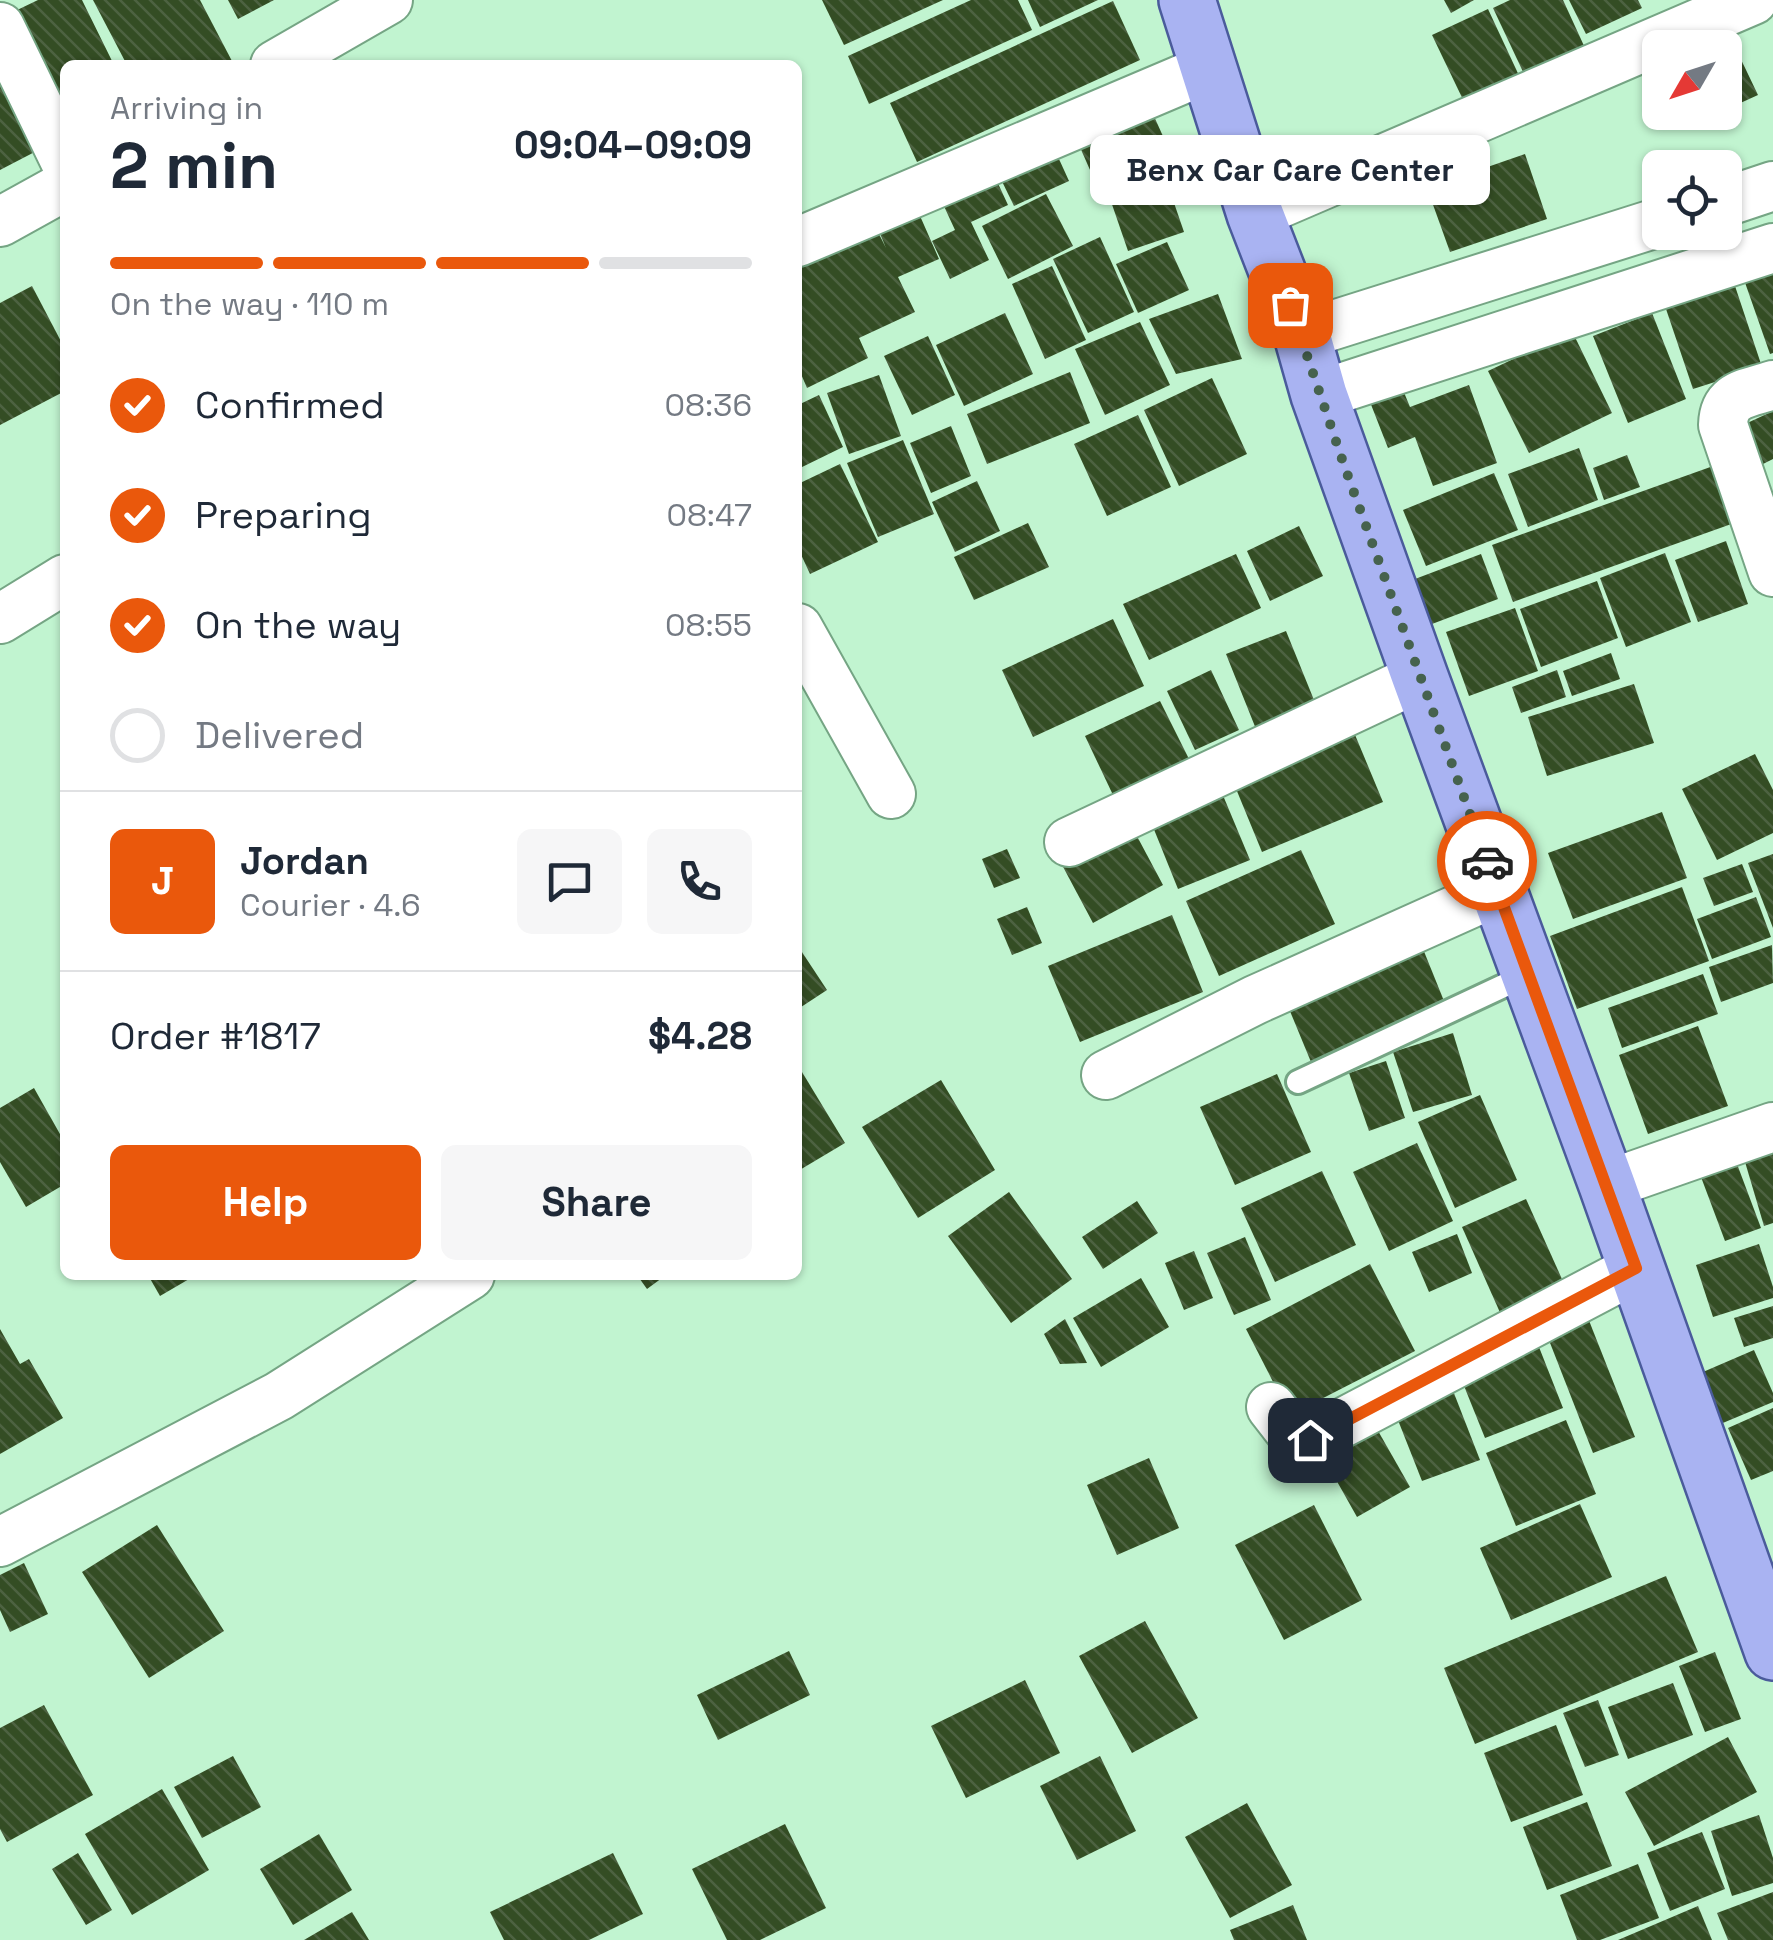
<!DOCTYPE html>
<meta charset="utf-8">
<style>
body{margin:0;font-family:"Space Grotesk",sans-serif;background:#f6f6f7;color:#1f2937;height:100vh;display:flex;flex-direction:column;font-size:38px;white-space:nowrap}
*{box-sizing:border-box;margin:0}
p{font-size:32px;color:#747a83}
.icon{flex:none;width:55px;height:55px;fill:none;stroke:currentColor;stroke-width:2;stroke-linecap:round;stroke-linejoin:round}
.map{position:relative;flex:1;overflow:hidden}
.side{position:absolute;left:60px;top:60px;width:742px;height:1220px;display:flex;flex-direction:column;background:#fff;border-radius:15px;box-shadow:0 2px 8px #0004}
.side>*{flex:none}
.needle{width:65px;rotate:231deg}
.buttons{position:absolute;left:1642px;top:30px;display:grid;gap:20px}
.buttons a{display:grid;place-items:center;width:100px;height:100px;border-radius:15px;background:#fff;box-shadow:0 2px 8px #0004;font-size:50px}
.pin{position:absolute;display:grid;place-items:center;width:85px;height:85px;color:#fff;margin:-42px;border-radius:20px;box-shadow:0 5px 15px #0006}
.courier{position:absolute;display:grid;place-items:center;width:100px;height:100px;margin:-50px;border:8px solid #ea580c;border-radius:50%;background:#fff;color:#222;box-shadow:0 2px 12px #0007}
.bubble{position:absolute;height:70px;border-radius:15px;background:#fff;box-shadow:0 2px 8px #0004;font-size:32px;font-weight:700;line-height:70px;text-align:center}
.summary em{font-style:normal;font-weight:700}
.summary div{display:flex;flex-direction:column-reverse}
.summary{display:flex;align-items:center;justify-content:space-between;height:170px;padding:0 50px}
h1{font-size:65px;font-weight:700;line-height:75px}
.bar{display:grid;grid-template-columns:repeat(4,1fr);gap:15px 10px;align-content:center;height:120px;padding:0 50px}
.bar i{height:12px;border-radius:8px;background:#e0e1e3}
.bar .active{background:#ea580c}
.bar p{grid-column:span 4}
.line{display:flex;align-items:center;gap:25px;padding:0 50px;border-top:2px solid #e0e1e3}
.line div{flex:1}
.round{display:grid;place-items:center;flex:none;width:105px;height:105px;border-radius:15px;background:#f6f6f7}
ol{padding:0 50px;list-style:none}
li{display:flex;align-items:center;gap:30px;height:110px}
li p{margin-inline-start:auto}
li .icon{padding:10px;border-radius:50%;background:#ea580c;color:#fff;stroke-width:4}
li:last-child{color:#747a83}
li i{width:55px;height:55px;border:5px solid #e0e1e3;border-radius:50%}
.action{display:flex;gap:20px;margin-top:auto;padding:20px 50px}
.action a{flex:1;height:115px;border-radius:15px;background:#ea580c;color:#fff;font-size:40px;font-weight:700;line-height:115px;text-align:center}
.action a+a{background:#f6f6f7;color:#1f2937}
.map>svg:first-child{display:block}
.building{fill:url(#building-back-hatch)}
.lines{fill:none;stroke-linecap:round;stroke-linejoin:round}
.service-casing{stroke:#75a584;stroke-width:28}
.minor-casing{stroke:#75a584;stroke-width:52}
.primary-casing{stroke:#4a5b9b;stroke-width:60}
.service{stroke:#fff;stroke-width:22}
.minor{stroke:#fff;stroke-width:48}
.primary{stroke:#a9b3f2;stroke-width:55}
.done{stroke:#46624e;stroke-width:10;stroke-dasharray:0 18}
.route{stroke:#ea580c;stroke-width:12}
</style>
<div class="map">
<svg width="1773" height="1940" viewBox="0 0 1773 1940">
<defs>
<pattern id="building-back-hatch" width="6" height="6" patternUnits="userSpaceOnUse" patternTransform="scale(2.5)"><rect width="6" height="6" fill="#344d24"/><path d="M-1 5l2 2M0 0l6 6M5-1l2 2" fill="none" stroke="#4d6241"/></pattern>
</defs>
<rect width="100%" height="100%" fill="#c1f4d0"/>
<g class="building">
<path d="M38,0H82L114,65H65V120L13,12Z"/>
<path d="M93,0H200L233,63L127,65Z"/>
<path d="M228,0H274L238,19Z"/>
<path d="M822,0H943L844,45Z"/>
<path d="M971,0H1018L1032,30L869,104L848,56Z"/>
<path d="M1028,0H1098L1040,27Z"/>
<path d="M1444,0H1474L1451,13Z"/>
<path d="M1510,0H1563L1585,48L1525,76L1493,8Z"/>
<path d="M1569,0H1638L1642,8L1586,34Z"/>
<path d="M1113,1L1140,60L917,162L890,103Z"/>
<path d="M1488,9L1522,82L1467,108L1432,35Z"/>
<path d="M1725,26L1758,95L1725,110V48H1678Z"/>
<path d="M0,48L50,144L0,170Z"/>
<path d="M1148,103L1171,154L1098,188L1075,136Z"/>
<path d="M1679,112H1720L1687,128Z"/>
<path d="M1049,137L1069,181L1014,206L993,163Z"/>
<path d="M1525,154L1547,219L1450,252L1427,188Z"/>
<path d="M989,164L1008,205L971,222L989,260L950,279L932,241L955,230L936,189Z"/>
<path d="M1162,168L1184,232L1128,251L1106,187Z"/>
<path d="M1046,194L1073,246L1008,279L982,226Z"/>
<path d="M913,200L939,259L898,277L915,312L859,338L868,358L807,388L798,367V259L876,228L886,248L873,217Z"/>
<path d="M1100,237L1134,312L1088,333L1053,259Z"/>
<path d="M1167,242L1189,290L1138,313L1116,264Z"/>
<path d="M1773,264V353L1770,354L1742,274Z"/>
<path d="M1052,266L1086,340L1045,359L1012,284Z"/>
<path d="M1734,283L1762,367L1693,389L1665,306Z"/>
<path d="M32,286L65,349V391L0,425V303Z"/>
<path d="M1218,294L1242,359L1176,374L1149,319Z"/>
<path d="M1005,313L1033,374L964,406L936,345Z"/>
<path d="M1652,313L1686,399L1628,423L1593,336Z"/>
<path d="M1140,322L1170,385L1105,415L1075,349Z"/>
<path d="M1572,331L1612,413L1529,453L1488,371Z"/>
<path d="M928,336L955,395L912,415L884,356Z"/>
<path d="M1070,372L1090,423L987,464L967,414Z"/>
<path d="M879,375L901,436L849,454L827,393Z"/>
<path d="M1212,378L1247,454L1179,486L1144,410Z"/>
<path d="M1469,385L1497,463L1433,486L1415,437L1388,448L1370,402L1403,390L1410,407Z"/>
<path d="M819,395L843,447L798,469V405Z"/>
<path d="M1773,411V459L1761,465L1743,425Z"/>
<path d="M1138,415L1171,487L1107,516L1074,444Z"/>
<path d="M951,426L971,476L931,493L910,443Z"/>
<path d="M903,440L934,514L878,537L847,463Z"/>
<path d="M1579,448L1598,500L1528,527L1508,474Z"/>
<path d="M1627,455L1640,487L1604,500L1593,468Z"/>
<path d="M1730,460L1751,517L1513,602L1492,545Z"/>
<path d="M840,464L878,542L810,574L798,548V484Z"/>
<path d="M1494,473L1518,530L1426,566L1403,510Z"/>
<path d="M977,481L1000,531L955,552L932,502Z"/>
<path d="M1028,523L1049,567L974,600L954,557Z"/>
<path d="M1299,526L1323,576L1270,601L1247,551Z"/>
<path d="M1726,541L1748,604L1698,622L1675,560Z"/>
<path d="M1665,553L1691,622L1626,647L1600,578Z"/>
<path d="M1236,554L1261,608L1149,660L1123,604Z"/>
<path d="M1481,554L1498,599L1432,624L1415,579Z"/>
<path d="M1597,581L1618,638L1541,667L1520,609Z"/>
<path d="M1515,608L1538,671L1469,696L1446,632Z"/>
<path d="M1113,619L1144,686L1033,737L1002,670Z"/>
<path d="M1286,631L1316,705L1256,729L1226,654Z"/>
<path d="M1611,653L1620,679L1572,696L1563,671Z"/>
<path d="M1211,670L1239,730L1195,750L1167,691Z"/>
<path d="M1557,670L1566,697L1521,713L1512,687Z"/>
<path d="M1634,684L1654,743L1547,776L1528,717Z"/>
<path d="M1160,701L1189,759L1113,795L1085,736Z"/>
<path d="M1353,730L1383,802L1262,852L1232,779Z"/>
<path d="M1755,754L1773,790V833L1717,860L1682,789Z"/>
<path d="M1222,793L1250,860L1178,889L1151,822Z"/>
<path d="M1662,812L1687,878L1573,919L1548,853Z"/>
<path d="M1131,825L1163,885L1093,923L1061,863Z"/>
<path d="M1007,849L1020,878L994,888L982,859Z"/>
<path d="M1301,850L1335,924L1219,976L1186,901Z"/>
<path d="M1773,854V928L1748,863Z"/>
<path d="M1742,864L1753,892L1714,906L1703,878Z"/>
<path d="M1682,887L1709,961L1577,1009L1550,936Z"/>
<path d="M1756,897L1771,937L1712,959L1697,919Z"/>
<path d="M1027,907L1042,943L1012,955L997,919Z"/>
<path d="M1172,915L1203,992L1080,1042L1048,966Z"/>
<path d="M1421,944L1446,1006L1311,1062L1285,999Z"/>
<path d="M1772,945L1773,983L1721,1002L1709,967Z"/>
<path d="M798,946L827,990L798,1009Z"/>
<path d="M1703,974L1718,1014L1622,1048L1608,1008Z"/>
<path d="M1698,1026L1728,1106L1648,1134L1619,1055Z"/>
<path d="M1453,1033L1472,1095L1413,1112L1393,1052Z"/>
<path d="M1386,1061L1405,1118L1369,1131L1349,1073Z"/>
<path d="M802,1072L845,1143L798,1171V1075Z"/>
<path d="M1277,1074L1311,1152L1235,1185L1200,1107Z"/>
<path d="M941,1080L995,1170L918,1218L862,1127Z"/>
<path d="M34,1088L65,1143V1184L26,1207L0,1162V1108Z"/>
<path d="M1480,1095L1517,1180L1455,1208L1418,1122Z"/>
<path d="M1773,1136V1223L1764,1226L1740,1145Z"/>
<path d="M1417,1143L1453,1221L1389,1251L1353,1172Z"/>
<path d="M1731,1148L1761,1228L1725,1241L1695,1161Z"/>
<path d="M1322,1171L1356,1245L1275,1282L1241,1208Z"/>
<path d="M1009,1192L1072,1279L1011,1323L948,1236Z"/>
<path d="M1526,1199L1566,1288L1502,1317L1462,1227Z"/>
<path d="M1137,1201L1158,1233L1103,1269L1082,1237Z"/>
<path d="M1457,1234L1472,1273L1429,1292L1412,1252Z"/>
<path d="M1245,1237L1271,1300L1234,1315L1207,1253Z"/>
<path d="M1759,1244L1773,1287V1298L1713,1317L1696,1265Z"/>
<path d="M1194,1251L1213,1298L1184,1310L1165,1263Z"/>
<path d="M1370,1264L1415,1351L1290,1415L1246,1329Z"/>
<path d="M148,1275H196L160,1296Z"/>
<path d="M637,1275H666L647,1289Z"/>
<path d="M1141,1278L1169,1327L1101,1367L1073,1318Z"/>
<path d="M1773,1306V1338L1744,1347L1734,1318Z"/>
<path d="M1586,1313L1635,1437L1593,1453L1545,1330Z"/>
<path d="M1065,1319L1087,1363L1060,1364L1044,1334Z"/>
<path d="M0,1329L20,1364L29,1359L63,1418L0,1454Z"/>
<path d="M1537,1342L1563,1408L1485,1438L1458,1371Z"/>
<path d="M1754,1350L1773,1393V1402L1718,1425L1696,1375Z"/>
<path d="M1450,1383L1480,1460L1422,1481L1392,1405Z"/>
<path d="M1773,1408V1471L1751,1480L1728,1428Z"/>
<path d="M1369,1415L1410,1487L1357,1517L1317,1446Z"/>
<path d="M1566,1420L1596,1494L1516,1526L1486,1453Z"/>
<path d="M1149,1458L1179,1528L1117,1555L1087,1485Z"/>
<path d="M1580,1504L1612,1577L1511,1620L1480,1548Z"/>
<path d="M1314,1505L1362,1600L1284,1640L1235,1545Z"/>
<path d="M157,1525L224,1631L149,1678L82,1572Z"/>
<path d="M24,1563L48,1614L10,1632L0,1610V1575Z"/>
<path d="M1666,1576L1698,1652L1475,1744L1444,1668Z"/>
<path d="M1145,1621L1198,1718L1132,1753L1079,1656Z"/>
<path d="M789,1651L810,1695L718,1740L697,1695Z"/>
<path d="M1715,1652L1741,1719L1705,1732L1679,1666Z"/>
<path d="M1025,1680L1060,1753L966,1798L931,1726Z"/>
<path d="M1673,1683L1693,1735L1628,1759L1608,1707Z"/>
<path d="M1598,1700L1619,1755L1585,1767L1563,1713Z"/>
<path d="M44,1705L93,1795L7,1842L0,1829V1728Z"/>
<path d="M1556,1725L1583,1795L1511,1822L1484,1753Z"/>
<path d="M1728,1737L1757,1792L1654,1846L1625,1792Z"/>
<path d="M233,1756L261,1807L202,1838L174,1787Z"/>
<path d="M1100,1756L1136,1831L1077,1860L1040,1786Z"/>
<path d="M162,1789L209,1870L132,1915L85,1834Z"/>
<path d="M1587,1802L1612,1866L1547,1890L1523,1827Z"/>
<path d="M1247,1803L1292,1885L1230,1918L1185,1837Z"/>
<path d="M1759,1815L1773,1858V1883L1732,1896L1711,1831Z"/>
<path d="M785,1824L826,1908L760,1940H727L692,1869Z"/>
<path d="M1702,1832L1725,1889L1670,1911L1647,1853Z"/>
<path d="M319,1834L352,1890L293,1925L260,1869Z"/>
<path d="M78,1853L112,1910L86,1925L52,1869Z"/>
<path d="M613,1853L643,1914L589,1940H504L490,1912Z"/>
<path d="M1638,1864L1659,1918L1600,1940H1577L1560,1895Z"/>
<path d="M1773,1892V1940H1728L1717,1913Z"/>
<path d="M1293,1905L1307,1940H1234L1230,1930Z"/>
<path d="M1698,1906L1712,1940H1618Z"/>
<path d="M352,1912L369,1940H304Z"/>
</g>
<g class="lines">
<defs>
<path id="service" d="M1298,1082L1529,974"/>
<g id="minor">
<path d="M0,27L65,161"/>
<path d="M275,65L388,0"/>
<path d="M1725,202L1773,186"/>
<path d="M1255,214L1753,0"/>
<path d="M0,222L65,186"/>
<path d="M798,242L1209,68"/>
<path d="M1302,335L1660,222"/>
<path d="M1773,385C1747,394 1724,393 1723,425L1773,572"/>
<path d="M1319,395L1773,248"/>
<path d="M0,619L65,579"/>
<path d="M798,628L891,794"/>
<path d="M1069,842L1420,677"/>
<path d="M1106,1075L1255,1000L1498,891"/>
<path d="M1607,1185L1773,1127"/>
<path d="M1271,1407L1295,1438L1310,1440L1635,1269"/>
<path d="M0,1542L279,1396L470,1275"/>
</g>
<path id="primary" d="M1187,0L1255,214L1302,335L1319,395L1420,677L1607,1185L1773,1652"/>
</defs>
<use href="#service" class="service-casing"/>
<use href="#minor" class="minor-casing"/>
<use href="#primary" class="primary-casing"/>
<use href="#service" class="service"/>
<use href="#minor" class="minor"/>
<use href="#primary" class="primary"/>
</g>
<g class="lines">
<path class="done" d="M1290,305L1344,465L1487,861"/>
<path class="route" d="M1310,1440L1636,1268L1487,861"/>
</g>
</svg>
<div class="buttons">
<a><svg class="needle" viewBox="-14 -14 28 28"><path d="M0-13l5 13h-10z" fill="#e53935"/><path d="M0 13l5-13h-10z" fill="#747a83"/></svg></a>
<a><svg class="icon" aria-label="locate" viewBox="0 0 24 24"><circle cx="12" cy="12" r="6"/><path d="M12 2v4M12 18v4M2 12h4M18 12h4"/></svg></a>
</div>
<div class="pin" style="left:1290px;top:305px;background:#ea580c"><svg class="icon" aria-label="bag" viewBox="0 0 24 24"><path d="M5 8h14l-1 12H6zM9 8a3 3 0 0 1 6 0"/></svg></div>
<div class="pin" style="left:1310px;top:1440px;background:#1f2937"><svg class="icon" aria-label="home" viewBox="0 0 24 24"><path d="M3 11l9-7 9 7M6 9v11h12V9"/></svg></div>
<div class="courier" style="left:1487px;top:861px"><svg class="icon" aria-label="car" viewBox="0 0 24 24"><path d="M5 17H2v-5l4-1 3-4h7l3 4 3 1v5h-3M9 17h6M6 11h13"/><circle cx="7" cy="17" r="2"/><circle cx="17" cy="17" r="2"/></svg></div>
<div class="bubble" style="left:1090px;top:135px;width:400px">Benx Car Care Center</div>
<section class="side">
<div class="summary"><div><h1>2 min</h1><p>Arriving in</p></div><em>09:04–09:09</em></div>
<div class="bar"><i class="active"></i><i class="active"></i><i class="active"></i><i></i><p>On the way · 110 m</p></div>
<ol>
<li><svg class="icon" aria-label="check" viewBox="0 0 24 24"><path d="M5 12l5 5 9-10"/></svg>Confirmed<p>08:36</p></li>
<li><svg class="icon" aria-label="check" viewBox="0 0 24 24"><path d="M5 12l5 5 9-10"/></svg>Preparing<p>08:47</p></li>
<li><svg class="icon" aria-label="check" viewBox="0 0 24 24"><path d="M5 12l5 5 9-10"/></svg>On the way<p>08:55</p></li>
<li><i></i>Delivered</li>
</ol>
<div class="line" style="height:180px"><b class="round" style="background:#ea580c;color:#fff">J</b><div><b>Jordan</b><p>Courier · 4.6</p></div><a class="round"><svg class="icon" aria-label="chat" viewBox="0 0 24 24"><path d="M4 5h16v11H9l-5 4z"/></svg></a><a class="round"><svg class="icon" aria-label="phone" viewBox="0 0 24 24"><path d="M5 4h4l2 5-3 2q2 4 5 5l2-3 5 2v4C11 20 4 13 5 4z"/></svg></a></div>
<div class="line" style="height:130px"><div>Order #1817</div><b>$4.28</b></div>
<div class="action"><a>Help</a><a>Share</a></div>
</section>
</div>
